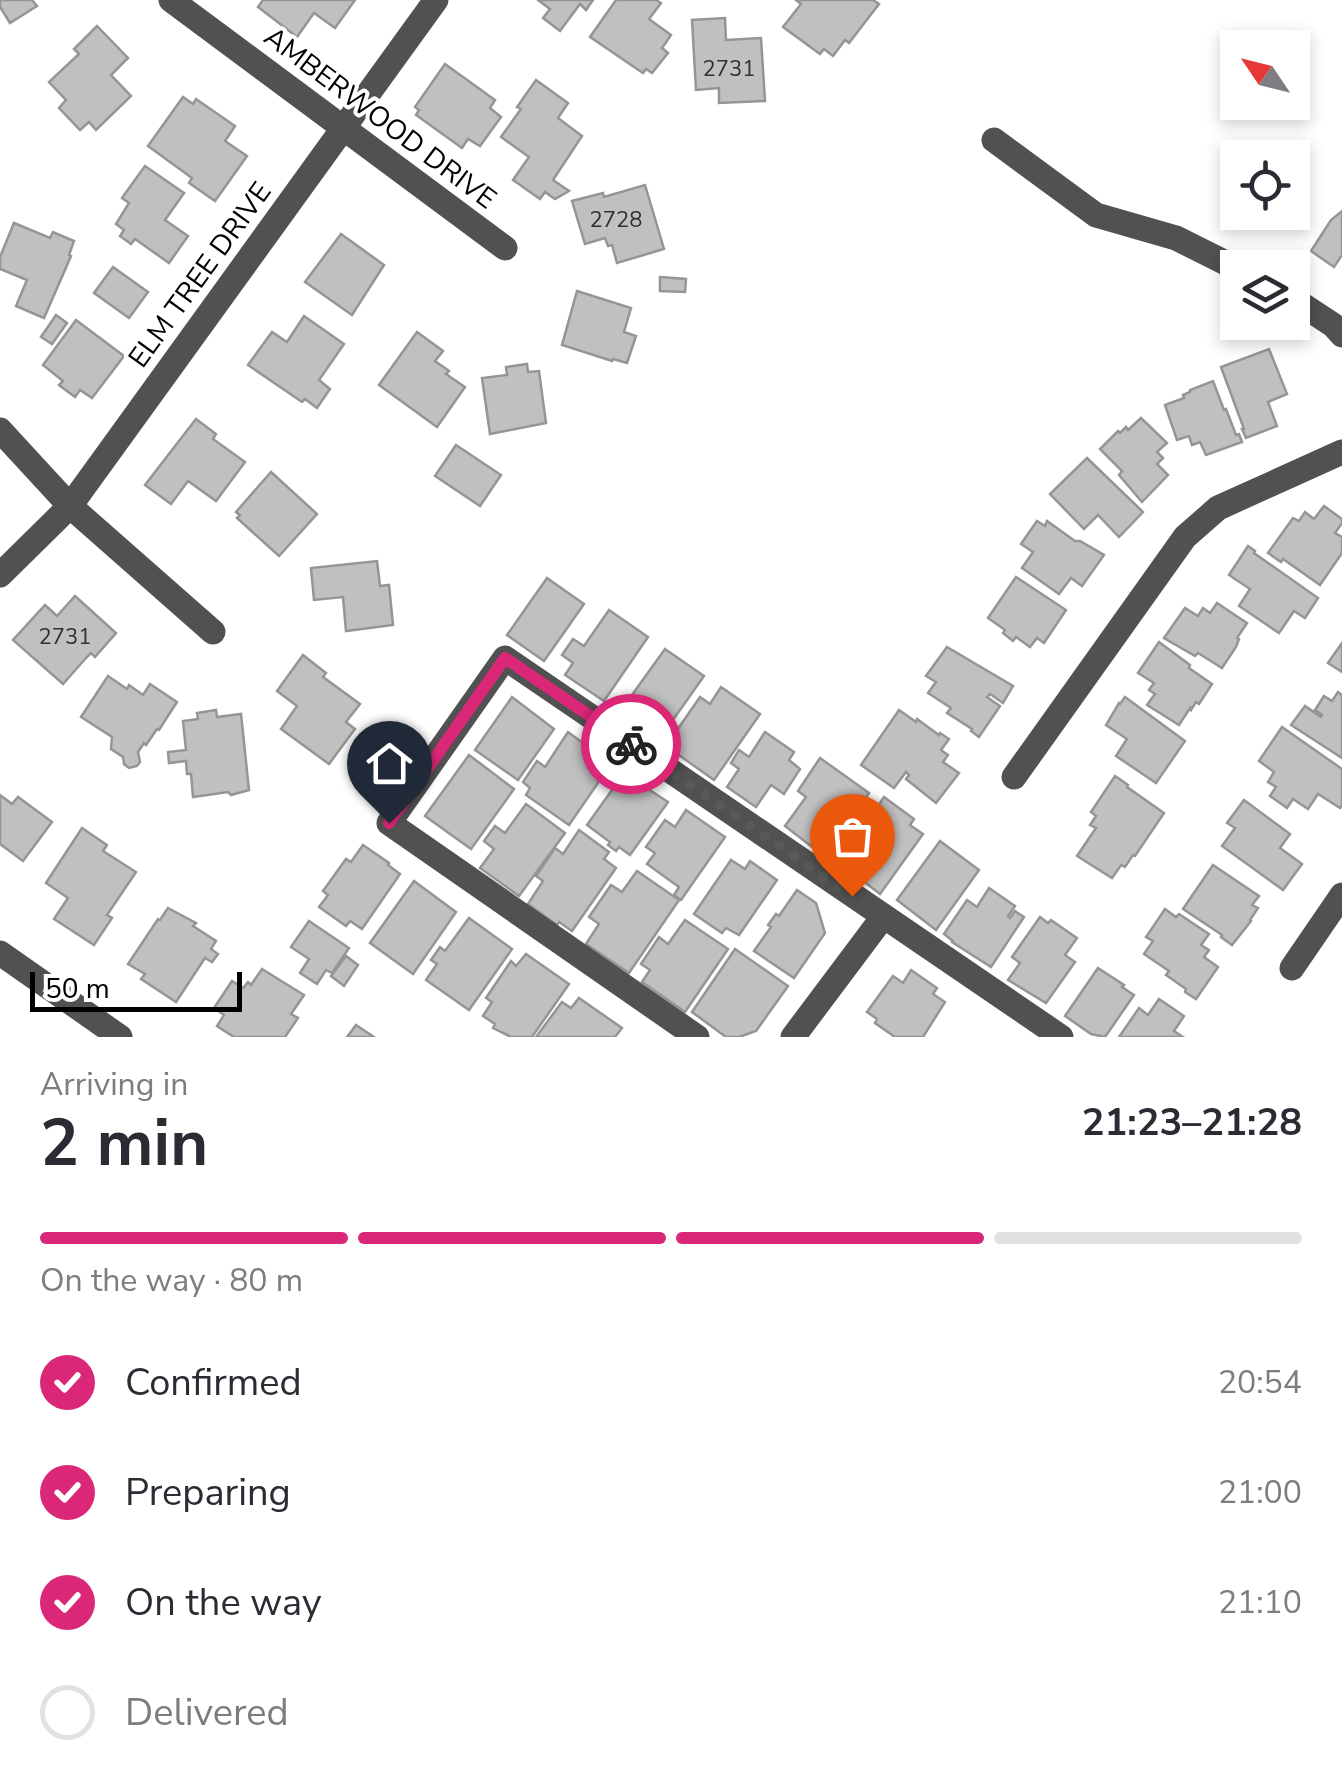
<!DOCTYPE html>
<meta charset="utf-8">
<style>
body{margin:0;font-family:"Nunito Sans",sans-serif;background:#f7f7f7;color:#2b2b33;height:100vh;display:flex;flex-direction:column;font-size:38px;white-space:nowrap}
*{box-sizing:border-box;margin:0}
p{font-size:32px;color:#7c7c81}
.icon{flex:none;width:55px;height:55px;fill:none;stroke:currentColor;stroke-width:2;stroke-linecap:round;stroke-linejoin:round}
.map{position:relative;height:1037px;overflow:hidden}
.drawer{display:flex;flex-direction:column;background:#fff;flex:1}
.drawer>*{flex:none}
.needle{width:65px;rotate:305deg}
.fabs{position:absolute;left:1220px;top:30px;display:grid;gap:20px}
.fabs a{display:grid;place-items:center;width:90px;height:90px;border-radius:0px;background:#fff;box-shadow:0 5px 15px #0003;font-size:50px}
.scale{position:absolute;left:30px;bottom:25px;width:212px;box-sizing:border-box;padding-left:10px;border:5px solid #000;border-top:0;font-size:28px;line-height:35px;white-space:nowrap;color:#000;-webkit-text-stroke:8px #fff;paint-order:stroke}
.pin{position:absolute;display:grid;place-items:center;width:85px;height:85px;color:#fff;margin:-102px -42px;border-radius:50% 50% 50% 0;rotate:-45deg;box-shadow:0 0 10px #0007}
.pin .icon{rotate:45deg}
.courier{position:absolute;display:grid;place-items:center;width:100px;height:100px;margin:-50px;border:8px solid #db2777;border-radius:50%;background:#fff;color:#222;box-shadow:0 2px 12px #0007}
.head em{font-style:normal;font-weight:700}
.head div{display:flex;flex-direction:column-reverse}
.head{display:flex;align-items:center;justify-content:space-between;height:170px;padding:0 40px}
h1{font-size:65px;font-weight:700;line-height:75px}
.bar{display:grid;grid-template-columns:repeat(4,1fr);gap:15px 10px;align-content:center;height:120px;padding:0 40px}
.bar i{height:12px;border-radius:8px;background:#e1e1e2}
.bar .selected{background:#db2777}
.bar p{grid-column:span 4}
ol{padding:0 40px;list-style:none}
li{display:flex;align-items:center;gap:30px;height:110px}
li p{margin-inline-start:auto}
li .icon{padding:10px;border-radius:50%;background:#db2777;color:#fff;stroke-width:4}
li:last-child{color:#7c7c81}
li i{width:55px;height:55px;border:5px solid #e1e1e2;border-radius:50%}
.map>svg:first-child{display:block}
.building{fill:#c0c0c0;stroke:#959595;stroke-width:2.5}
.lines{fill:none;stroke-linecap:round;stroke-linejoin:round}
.minor{stroke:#515151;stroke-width:25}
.done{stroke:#595959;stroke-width:10;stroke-dasharray:0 18}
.route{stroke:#db2777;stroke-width:12}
.labels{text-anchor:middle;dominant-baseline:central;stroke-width:8;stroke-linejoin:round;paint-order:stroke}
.number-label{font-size:22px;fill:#303030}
.street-label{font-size:28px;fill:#000;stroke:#fff}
</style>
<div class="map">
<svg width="1342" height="1037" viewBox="0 0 1342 1037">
<rect width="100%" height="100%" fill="#fff"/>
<g class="building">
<path d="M0,0H32L37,6L10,23L0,7Z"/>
<path d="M263,0H355L335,28L314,13L297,37L258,7Z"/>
<path d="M538,0H593L586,10L580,4L560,31L543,18L550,9Z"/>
<path d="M616,0H656L661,3L649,19L671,35L662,48L668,53L652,73L646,69L643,73L590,37Z"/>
<path d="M796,0H873L879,4L849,43L845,40L833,56L824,49L820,54L783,27L801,4Z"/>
<path d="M725,18L726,40L761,38L765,101L719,103V88L696,90L692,20Z"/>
<path d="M97,26L128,58L111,75L131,96L96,130L89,122L80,130L59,108L66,100L49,82L79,54L74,49Z"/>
<path d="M445,64L495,100L490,108L501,117L480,146L468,139L462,148L416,115L419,110L415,107Z"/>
<path d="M536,80L568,103L558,118L582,136L553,180L569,191L555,199L545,192L540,199L513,180L529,157L501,137L521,109L517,107Z"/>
<path d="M183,97L193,104L196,99L235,126L225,141L247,156L215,201L189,183L192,178L148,146Z"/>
<path d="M145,166L184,193L165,220L188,236L169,263L135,239L131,244L120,236L124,230L116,224L129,203L122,198Z"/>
<path d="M645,185L664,249L617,263L612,245L608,246L605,238L585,244L572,201L603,193L604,197Z"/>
<path d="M1342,211V255L1334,267L1311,251L1331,220Z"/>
<path d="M14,223L50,238L53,232L74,241L69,255L71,256L44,318L16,306L27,280L0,269V257Z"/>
<path d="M341,234L384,265L352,315L305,282Z"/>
<path d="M113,267L148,292L129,318L94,293Z"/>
<path d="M660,277L686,279L685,292L660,291Z"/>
<path d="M577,291L631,308L624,332L636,336L627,363L613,359L612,361L562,345Z"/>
<path d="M56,315L67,323L52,344L41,337Z"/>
<path d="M304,316L344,344L319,380L330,389L317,408L305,399L302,402L248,365L272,332L287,342Z"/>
<path d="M76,320L124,356L92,398L80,390L75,397L59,385L63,381L43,365Z"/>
<path d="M417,332L443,351L435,361L449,371L446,374L465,387L437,427L379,385Z"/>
<path d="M1269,349L1287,394L1268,402L1277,426L1246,438L1242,429H1244L1221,367Z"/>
<path d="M527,364L528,372L539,371L546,423L490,434L482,378L507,375L506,367Z"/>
<path d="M1213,381L1224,410L1226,409L1236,435L1239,434L1242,442L1206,455L1200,442L1192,445L1189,436L1177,440L1165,405L1184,398L1183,395L1190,392V390Z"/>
<path d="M1141,418L1167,443L1157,452L1163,458L1157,464L1168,475L1142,502L1119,475L1122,471L1100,449L1118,431L1120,433L1126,427L1128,430Z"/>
<path d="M196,419L216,434L213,439L245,462L216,501L188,481L171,504L145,485Z"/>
<path d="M456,445L501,475L480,506L435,476Z"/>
<path d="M1087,458L1143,512L1119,537L1098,515L1084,529L1050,494Z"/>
<path d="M271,472L317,514L279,556L237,518L240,515L236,512Z"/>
<path d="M1324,506L1342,519V523L1335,533L1342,537V553L1320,585L1283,559L1281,562L1268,553L1293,518L1299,521L1305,512L1314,519Z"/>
<path d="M1037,521L1045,526L1047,521L1075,541H1080L1104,555L1082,586L1071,578L1059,594L1022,568L1033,552L1021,544Z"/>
<path d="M1248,546L1255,551L1254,553L1318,598L1305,618L1294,611L1279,633L1239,606L1250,589L1229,575Z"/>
<path d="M377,561L380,586L389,585L393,625L346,631L343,597L314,600L311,568Z"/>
<path d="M1016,577L1066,610L1044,643L1037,638L1030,647L1016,637L1013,641L1003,633L1005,630L988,618Z"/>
<path d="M547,578L584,604L544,661L507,635Z"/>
<path d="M75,596L116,633L95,657L91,653L86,658L63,684L13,640L45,605L57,616Z"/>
<path d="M1217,603L1247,623L1237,638L1239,639L1236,647L1222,668L1198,653L1195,656L1164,638L1185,608L1198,616L1203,608L1210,613Z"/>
<path d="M609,610L648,637L604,701L565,675L573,663L562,655L573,639L584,646Z"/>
<path d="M1159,642L1190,665L1189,668L1212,684L1199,704L1196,702L1191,710L1190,708L1179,725L1147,705L1155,694L1149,690L1154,683L1138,673Z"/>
<path d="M1342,643V672L1328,663Z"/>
<path d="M947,647L1013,686L1003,703L990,694L987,697L1000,706L979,737L971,731L972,729L947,713L951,708L928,693L936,682L926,676Z"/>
<path d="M665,649L704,676L658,741L619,713Z"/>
<path d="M303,655L326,673L323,677L360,704L346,722L355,729L329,764L281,729L297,706L277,691Z"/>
<path d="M108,676L127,689L129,685L143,695L150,684L177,702L159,730L157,729L146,745L144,743L138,752L140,762L137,766L129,768L124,764L123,757L111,749L112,737L81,717Z"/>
<path d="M721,687L760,714L714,780L666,746L700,697L710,704Z"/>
<path d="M1338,692L1342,695V758L1291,725L1305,706L1321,717L1322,715L1315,710L1324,696L1332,701Z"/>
<path d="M512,697L554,729L518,780L475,750Z"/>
<path d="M1125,697L1185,741L1156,783L1116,756L1127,739L1106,725L1119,703L1120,704Z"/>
<path d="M216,710L217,717L241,714L249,790L231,795L228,792L193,797L191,774H187L186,761L169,763L168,752L186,750L183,721L198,719L197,713Z"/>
<path d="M899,710L916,722L917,719L939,735L940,733L949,739L941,750L948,755L943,762L959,773L936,803L906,779L909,775L906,772L894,788L861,765Z"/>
<path d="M1282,727L1342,769V805L1340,808L1318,794L1308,809L1293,799L1287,808L1270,796L1276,787L1268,782L1274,772L1259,761Z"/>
<path d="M568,732L611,764L569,825L526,795L530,788L523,782L537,761L545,767Z"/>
<path d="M765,732L794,752L789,760L800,769L784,794L771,785L756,807L727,787L739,769L731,763L739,750L749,757Z"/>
<path d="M469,755L514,789L471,849L425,816Z"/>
<path d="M820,758L869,793L825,857L785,826L806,797L798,791Z"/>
<path d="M624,773L668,802L630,855L619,847L616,851L608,845L610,842L587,825Z"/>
<path d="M1115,776L1128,785L1127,787L1164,813L1135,856L1133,855L1125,867L1121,865L1112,878L1077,856L1096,828L1090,825L1096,816L1091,812Z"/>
<path d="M0,795L12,804L18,797L52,822L23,861L0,844Z"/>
<path d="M884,797L914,819L910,825L923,834L880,894L831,856L861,813L869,819Z"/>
<path d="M1244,800L1290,834L1280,848L1302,864L1283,890L1222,846L1235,828L1227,823Z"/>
<path d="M526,804L565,833L519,896L480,868L494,849L484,841L495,826L505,833Z"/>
<path d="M686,810L725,837L681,900L674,895L679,887L647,864L655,853L646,847L665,820L675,827Z"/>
<path d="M82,828L107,845L103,851L136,872L107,915L112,918L94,945L54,919L68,898L46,883Z"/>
<path d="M579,830L609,852L604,859L616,868L572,931L559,922L557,925L528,904L543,881L536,876L555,848L563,854Z"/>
<path d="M940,841L979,870L936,930L897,900Z"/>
<path d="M363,845L389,863L388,865L400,874L362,929L350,921L346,926L319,907L328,895L323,891L346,859L351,862Z"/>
<path d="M731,860L745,869L750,861L777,880L739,935L726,928L722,933L694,914Z"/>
<path d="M1213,865L1259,896L1252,905L1258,908L1250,920L1251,921L1232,945L1221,937L1222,935L1183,909Z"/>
<path d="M637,871L679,900L629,973L586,944L599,924L589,917L611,885L622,892Z"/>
<path d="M414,881L456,912L413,974L370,943Z"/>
<path d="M989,888L1015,906L1008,916L1010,918L1015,911L1024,917L991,967L952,942L953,941L944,934L967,900L977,907Z"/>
<path d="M797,890L816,903L825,933L794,978L754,951L771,927L768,925L776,914L779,916Z"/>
<path d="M168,908L196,923L193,926L216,941L211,949L218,954L212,962L205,958L176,1002L141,979L145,974L128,964L158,919L160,920Z"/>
<path d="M1165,909L1176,917L1179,914L1209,934L1201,945L1209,950L1204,957L1218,967L1196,999L1185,992L1186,989L1166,975L1169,971L1144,954L1153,941L1146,937Z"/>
<path d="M1040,917L1048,923L1051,920L1077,938L1065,955L1075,962L1046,1003L1008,980L1020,963L1012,957Z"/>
<path d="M469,918L512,949L469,1010L426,980L437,964L431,960L440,947L445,951Z"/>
<path d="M685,920L728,949L685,1012L642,982L650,970L641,964L659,937L668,944Z"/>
<path d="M309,921L349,948L332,973L326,970L317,984L300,973L309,959L291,947Z"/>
<path d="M735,949L788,986L756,1031L739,1037H726L692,1012Z"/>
<path d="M526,954L569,984L532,1037H511L493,1028L495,1024L483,1016L492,1002L486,998L511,961L516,966Z"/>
<path d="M346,956L358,965L344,986L331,976Z"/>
<path d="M1098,968L1124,985L1122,987L1134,995L1105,1037L1091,1034L1065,1016Z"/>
<path d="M262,969L304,995L291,1014L298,1018L285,1037H234L217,1026L224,1015L214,1008L232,981L243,988L248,982L251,985Z"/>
<path d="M911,970L937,988L933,994L945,1002L923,1037H895L875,1023L877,1019L867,1012L893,976L903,983Z"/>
<path d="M579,998L622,1028L615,1037H536L562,1002L571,1008Z"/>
<path d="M1159,999L1184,1016L1174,1031L1183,1037H1119L1139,1008L1148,1015Z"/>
<path d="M356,1025L374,1037H347Z"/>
</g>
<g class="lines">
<g class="minor">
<path d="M171,0L505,248"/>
<path d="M994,140L1096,215L1176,238L1238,269"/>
<path d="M1292,298L1333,325L1342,335"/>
<path d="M0,430L70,506L213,632"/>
<path d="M0,575L70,506L436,0"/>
<path d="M1014,777L1185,537L1218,508L1342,452"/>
<path d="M0,953L120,1037"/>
<path d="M1292,968L1342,895"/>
<path d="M697,1037L389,823L505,658L1061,1037"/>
<path d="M793,1037L883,917"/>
</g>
</g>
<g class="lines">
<path class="done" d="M631,744L852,896"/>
<path class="route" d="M389,823L505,658L631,744"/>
</g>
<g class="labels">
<g class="number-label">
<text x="729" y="69">2731</text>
<text x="616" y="220">2728</text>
<text x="65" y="637">2731</text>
</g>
<g class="street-label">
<text transform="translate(380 118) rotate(37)">AMBERWOOD DRIVE</text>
<text transform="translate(200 275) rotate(-54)">ELM TREE DRIVE</text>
</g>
</g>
</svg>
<div class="fabs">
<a><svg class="needle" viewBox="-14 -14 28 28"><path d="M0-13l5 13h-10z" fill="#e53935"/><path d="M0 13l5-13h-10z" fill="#7c7c81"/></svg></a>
<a><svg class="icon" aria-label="locate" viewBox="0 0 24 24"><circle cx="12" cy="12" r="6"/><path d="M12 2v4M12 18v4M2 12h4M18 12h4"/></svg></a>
<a><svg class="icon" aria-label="layers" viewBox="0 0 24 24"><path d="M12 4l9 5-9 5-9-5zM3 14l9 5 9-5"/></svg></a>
</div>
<div class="scale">50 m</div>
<div class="pin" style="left:852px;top:896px;background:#ea580c"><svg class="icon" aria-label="bag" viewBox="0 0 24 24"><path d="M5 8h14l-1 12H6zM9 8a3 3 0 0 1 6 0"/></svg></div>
<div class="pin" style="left:389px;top:823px;background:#1f2937"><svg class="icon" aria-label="home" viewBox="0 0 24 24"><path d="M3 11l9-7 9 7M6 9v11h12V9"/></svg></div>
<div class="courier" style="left:631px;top:744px"><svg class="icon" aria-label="bike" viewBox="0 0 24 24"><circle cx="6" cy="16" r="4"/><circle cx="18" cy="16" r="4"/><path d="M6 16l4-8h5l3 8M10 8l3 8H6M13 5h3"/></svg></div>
</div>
<section class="drawer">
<div class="head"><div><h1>2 min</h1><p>Arriving in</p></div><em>21:23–21:28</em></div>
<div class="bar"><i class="selected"></i><i class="selected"></i><i class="selected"></i><i></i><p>On the way · 80 m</p></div>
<ol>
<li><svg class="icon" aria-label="check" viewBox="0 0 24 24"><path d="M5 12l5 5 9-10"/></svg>Confirmed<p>20:54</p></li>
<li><svg class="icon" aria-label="check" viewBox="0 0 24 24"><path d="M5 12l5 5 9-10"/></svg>Preparing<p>21:00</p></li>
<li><svg class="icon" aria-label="check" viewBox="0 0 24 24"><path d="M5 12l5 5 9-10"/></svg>On the way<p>21:10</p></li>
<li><i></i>Delivered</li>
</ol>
</section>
